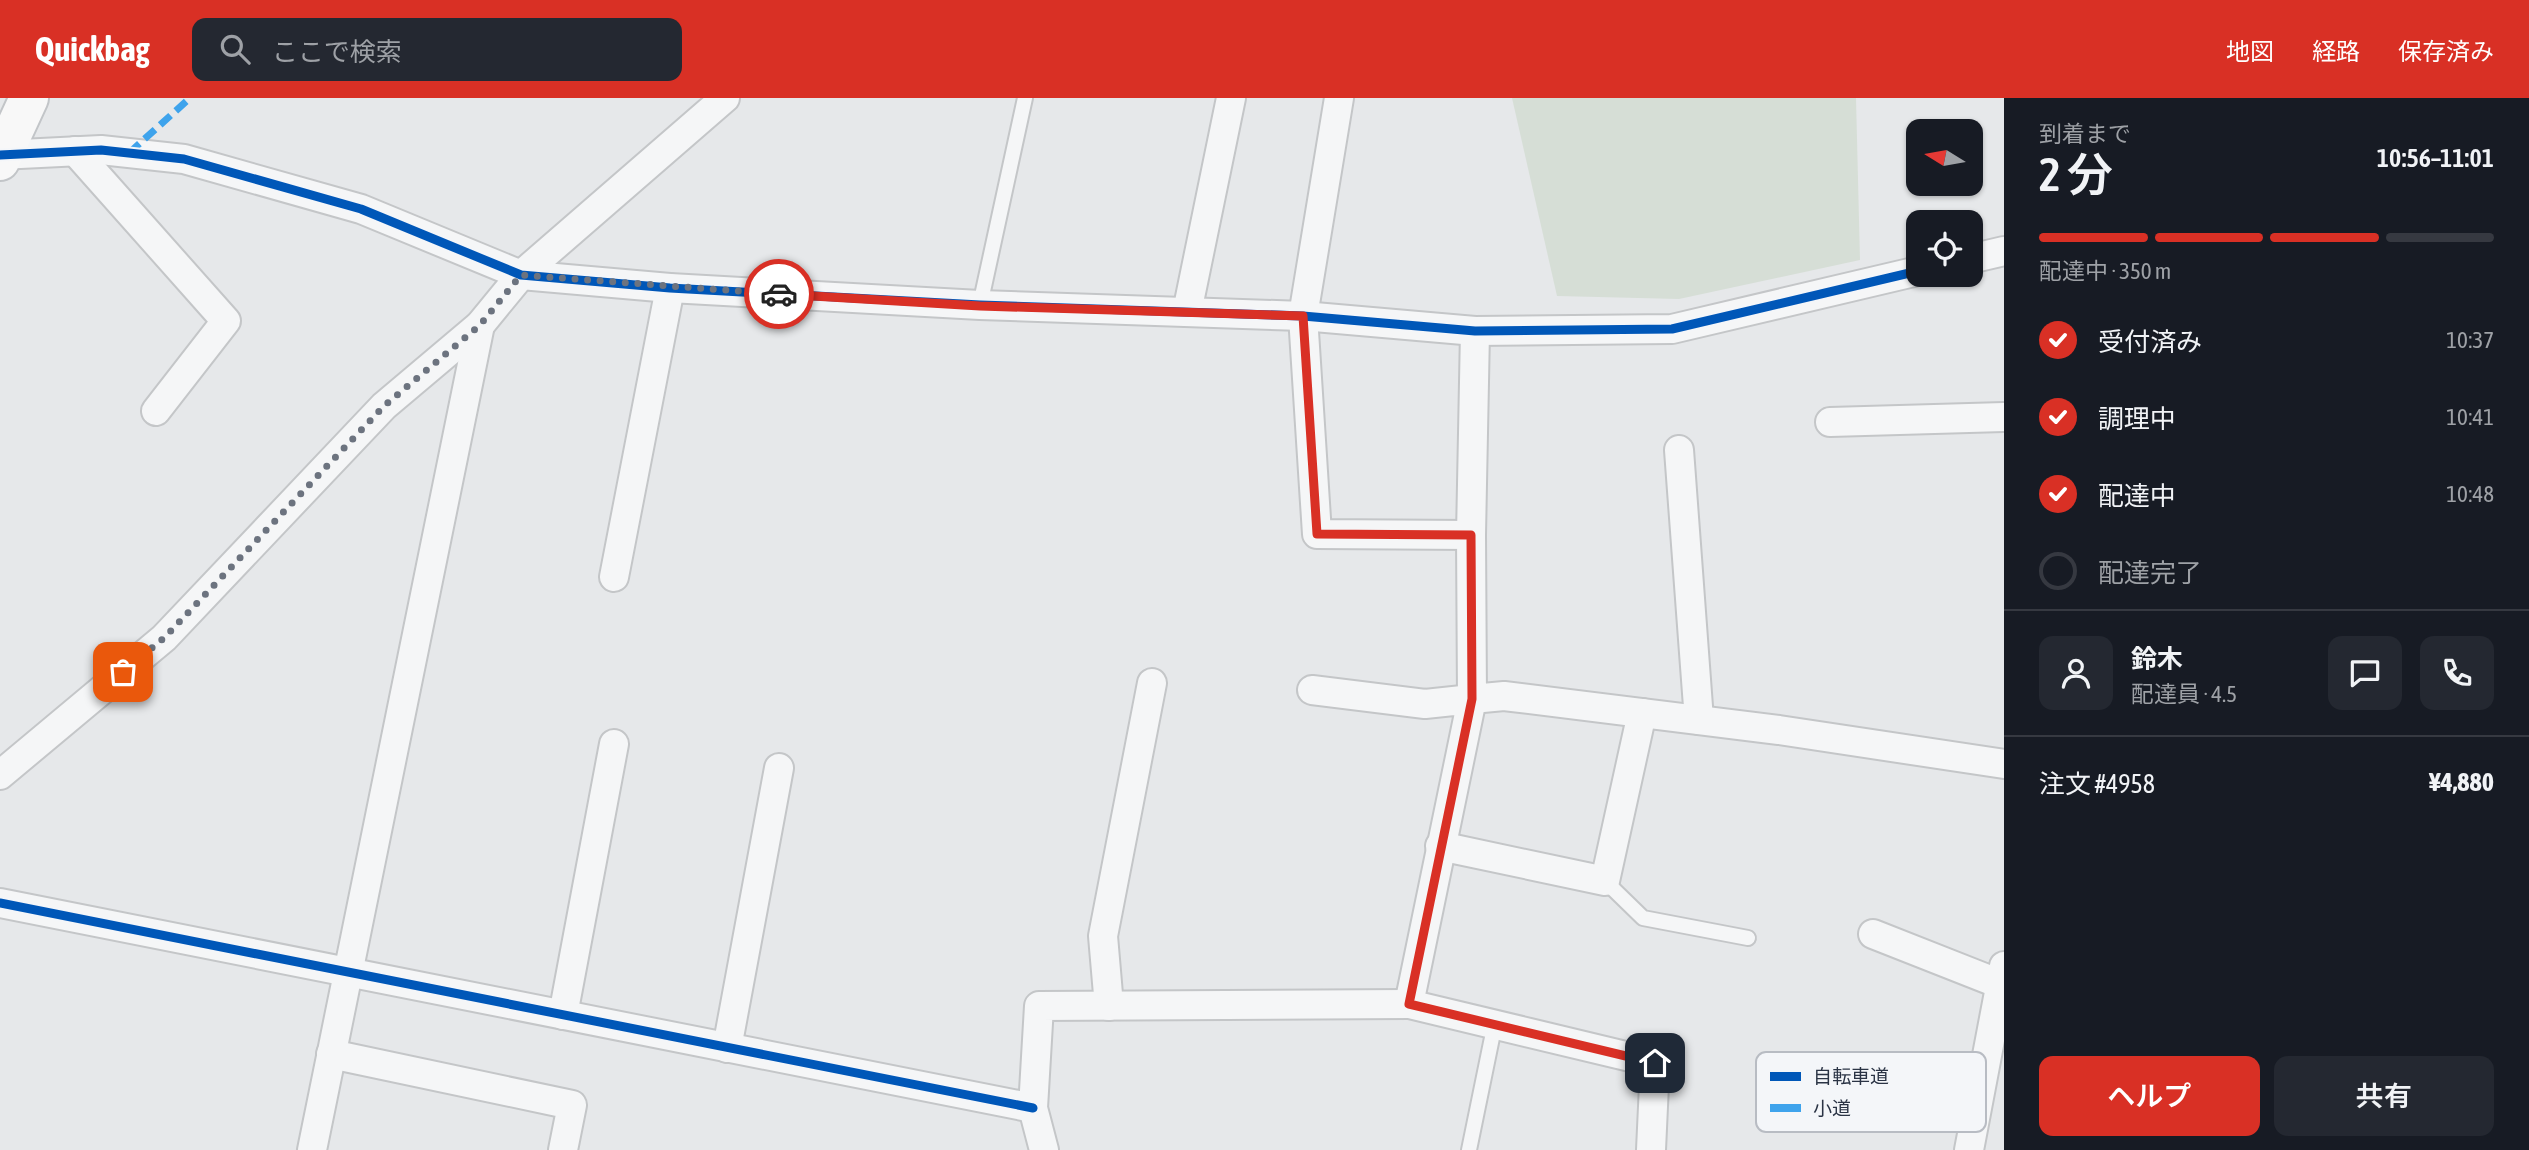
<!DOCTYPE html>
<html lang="ja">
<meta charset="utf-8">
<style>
body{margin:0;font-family:"Asap Condensed","Noto Sans JP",sans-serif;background:#242831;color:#f1f3f6;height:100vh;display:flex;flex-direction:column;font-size:26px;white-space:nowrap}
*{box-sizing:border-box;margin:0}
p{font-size:23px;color:#9ea1a6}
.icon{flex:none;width:38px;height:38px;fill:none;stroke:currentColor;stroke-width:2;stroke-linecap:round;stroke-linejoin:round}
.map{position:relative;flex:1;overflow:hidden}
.details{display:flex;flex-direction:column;background:#171b24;width:525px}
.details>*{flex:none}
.needle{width:46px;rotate:281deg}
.tools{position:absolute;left:1906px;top:21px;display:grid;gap:14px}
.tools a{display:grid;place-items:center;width:77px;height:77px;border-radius:14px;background:#171b24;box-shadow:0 2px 5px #0004;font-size:35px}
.pin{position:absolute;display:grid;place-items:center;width:60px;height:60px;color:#fff;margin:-30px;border-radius:14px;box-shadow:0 4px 10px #0006}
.courier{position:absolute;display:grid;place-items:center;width:70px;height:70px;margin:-35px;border:5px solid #d93025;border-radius:50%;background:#fff;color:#222;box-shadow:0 2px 9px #0007}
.headline em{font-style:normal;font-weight:600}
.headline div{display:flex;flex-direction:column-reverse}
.headline{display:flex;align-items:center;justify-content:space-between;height:119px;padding:0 35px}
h1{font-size:46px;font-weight:600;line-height:52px}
.bar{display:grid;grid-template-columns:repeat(4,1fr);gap:10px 7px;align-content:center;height:84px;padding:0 35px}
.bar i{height:9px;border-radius:5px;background:#363941}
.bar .selected{background:#d93025}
.bar p{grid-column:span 4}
.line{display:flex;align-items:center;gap:18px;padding:0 35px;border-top:2px solid #363941}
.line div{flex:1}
.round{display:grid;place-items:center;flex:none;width:74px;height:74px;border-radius:14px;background:#242831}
ol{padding:0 35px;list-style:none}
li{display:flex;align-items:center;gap:21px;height:77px}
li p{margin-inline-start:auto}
li .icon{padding:7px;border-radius:50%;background:#d93025;color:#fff;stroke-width:4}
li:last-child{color:#9ea1a6}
li i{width:38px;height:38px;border:4px solid #363941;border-radius:50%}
.button{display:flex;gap:14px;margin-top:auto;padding:14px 35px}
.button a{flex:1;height:80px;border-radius:14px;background:#d93025;color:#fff;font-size:28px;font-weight:600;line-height:80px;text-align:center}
.button a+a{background:#242831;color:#f1f3f6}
header{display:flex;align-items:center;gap:42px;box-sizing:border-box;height:98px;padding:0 35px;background:#d93025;color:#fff}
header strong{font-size:33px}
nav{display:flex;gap:38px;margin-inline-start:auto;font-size:24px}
.search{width:490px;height:63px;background:#242831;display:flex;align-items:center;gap:18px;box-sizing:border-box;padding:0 24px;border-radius:14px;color:#9ea1a6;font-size:26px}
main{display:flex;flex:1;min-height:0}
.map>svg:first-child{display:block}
.green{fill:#d6ded6}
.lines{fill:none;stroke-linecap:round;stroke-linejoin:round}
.service-casing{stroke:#c4c6c8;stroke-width:18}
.minor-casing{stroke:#c4c6c8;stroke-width:32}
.primary-casing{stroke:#c2c5c8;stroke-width:42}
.service{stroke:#f5f6f7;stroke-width:14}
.minor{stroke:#f5f6f7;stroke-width:28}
.primary{stroke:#f8f8f8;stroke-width:38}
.quiet{stroke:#3ea3ec;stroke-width:7;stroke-dasharray:14 7;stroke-linecap:butt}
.cycleway-casing{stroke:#f4f6f9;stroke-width:13}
.cycleway{stroke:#0057b8;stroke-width:9}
.done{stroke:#6c737f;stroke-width:7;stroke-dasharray:0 12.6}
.route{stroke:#d93025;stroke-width:9}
.key{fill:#f4f6f9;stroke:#b8bcc3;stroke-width:2}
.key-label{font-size:19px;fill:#2b3445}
</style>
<header>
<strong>Quickbag</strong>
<div class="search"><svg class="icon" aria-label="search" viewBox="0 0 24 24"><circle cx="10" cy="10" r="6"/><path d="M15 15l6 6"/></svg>ここで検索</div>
<nav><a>地図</a><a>経路</a><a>保存済み</a></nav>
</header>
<main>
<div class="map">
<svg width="2004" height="1052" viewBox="0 0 2004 1052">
<rect width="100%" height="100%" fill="#e6e8ea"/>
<path class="green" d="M1512,0H1856L1860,162L1679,201L1557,198Z"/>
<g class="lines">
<defs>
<g id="service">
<path d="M980,207L1025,0"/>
<path d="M1605,783L1643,820L1748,840"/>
<path d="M1469,1052L1495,925"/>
</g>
<g id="minor">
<path d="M1339,0L1303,218L1317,436L1471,437"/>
<path d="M75,53L226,223L156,313"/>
<path d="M0,57L101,52L184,61L361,111L521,177L670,190L980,207L1303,218L1475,233L1672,231L1918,173"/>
<path d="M1970,161L2004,153"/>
<path d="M1187,214L1231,0"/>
<path d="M1475,233L1471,437L1472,601L1504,598L1779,632L2004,666"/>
<path d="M1830,324L2004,319"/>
<path d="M1679,352L1699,622"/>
<path d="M614,479L670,190"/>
<path d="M1312,592L1425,606L1472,601L1409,906L1655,965L1651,1052"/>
<path d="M0,677L164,540L384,308L480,227L521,177L725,0"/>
<path d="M1440,748L1605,783L1642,615"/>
<path d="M0,805L1033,1010"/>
<path d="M1873,836L2000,886"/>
<path d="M1109,908L1103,838L1152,585"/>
<path d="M563,917L614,646"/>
<path d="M727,950L779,670"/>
<path d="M331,956L572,1007L563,1052"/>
<path d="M312,1052L480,227"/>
<path d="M1044,1052L1033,1010L1039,908L1409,906"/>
<path d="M1969,1052L2004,868"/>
</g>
<path id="primary" d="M0,63L29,0"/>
</defs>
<use href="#service" class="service-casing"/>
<use href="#minor" class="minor-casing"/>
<use href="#primary" class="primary-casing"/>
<use href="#service" class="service"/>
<use href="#minor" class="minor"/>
<use href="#primary" class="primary"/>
<path class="quiet" d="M129,55L190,0"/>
<defs>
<g id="cycleway">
<path d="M0,57L101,52L184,61L361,111L521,177L670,190L980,207L1303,218L1475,233L1672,231L1918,173"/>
<path d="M0,805L1033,1010"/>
</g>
</defs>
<use href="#cycleway" class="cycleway-casing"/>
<use href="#cycleway" class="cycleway"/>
</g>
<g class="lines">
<path class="done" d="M123,574L164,540L384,308L480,227L521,177L779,196"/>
<path class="route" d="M779,196L980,208L1303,218L1317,436L1471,437L1472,601L1409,906L1655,965"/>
</g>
<rect x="1756" y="954" width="230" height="80" rx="10" class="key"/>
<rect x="1770" y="974" width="31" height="9" fill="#0057b8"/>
<rect x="1770" y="1006" width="31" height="8" fill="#3ea3ec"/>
<g class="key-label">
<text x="1813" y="985">自転車道</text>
<text x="1813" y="1017">小道</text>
</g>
</svg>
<div class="tools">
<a><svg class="needle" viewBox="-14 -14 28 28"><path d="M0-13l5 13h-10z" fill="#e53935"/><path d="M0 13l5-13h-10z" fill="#9ea1a6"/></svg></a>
<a><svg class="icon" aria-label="locate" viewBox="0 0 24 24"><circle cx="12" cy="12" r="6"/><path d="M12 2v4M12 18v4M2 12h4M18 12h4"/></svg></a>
</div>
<div class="pin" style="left:123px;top:574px;background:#ea580c"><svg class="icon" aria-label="bag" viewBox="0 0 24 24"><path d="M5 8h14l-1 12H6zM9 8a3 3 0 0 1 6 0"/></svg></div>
<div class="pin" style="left:1655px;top:965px;background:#1f2937"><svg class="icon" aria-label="home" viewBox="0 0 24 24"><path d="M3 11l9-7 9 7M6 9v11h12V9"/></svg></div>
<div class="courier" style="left:779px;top:196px"><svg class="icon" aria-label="car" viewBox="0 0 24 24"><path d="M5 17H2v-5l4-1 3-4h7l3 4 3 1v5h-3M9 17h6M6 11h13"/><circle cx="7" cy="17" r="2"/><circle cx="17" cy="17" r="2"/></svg></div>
</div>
<section class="details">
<div class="headline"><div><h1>2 分</h1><p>到着まで</p></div><em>10:56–11:01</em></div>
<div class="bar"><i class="selected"></i><i class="selected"></i><i class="selected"></i><i></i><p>配達中 · 350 m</p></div>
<ol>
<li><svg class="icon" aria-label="check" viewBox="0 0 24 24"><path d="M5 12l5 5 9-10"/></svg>受付済み<p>10:37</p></li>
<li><svg class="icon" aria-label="check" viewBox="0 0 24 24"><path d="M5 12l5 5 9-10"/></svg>調理中<p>10:41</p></li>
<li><svg class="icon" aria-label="check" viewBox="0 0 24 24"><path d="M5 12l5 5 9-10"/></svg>配達中<p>10:48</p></li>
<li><i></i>配達完了</li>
</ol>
<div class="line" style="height:126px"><a class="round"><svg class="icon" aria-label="person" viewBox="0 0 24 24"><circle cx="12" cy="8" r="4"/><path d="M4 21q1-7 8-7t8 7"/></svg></a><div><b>鈴木</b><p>配達員 · 4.5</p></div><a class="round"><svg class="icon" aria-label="chat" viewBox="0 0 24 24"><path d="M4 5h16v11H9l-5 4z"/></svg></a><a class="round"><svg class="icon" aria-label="phone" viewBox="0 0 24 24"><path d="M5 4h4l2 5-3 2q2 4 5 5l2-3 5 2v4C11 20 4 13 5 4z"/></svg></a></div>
<div class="line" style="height:91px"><div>注文 #4958</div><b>¥4,880</b></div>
<div class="button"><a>ヘルプ</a><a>共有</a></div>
</section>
</main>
